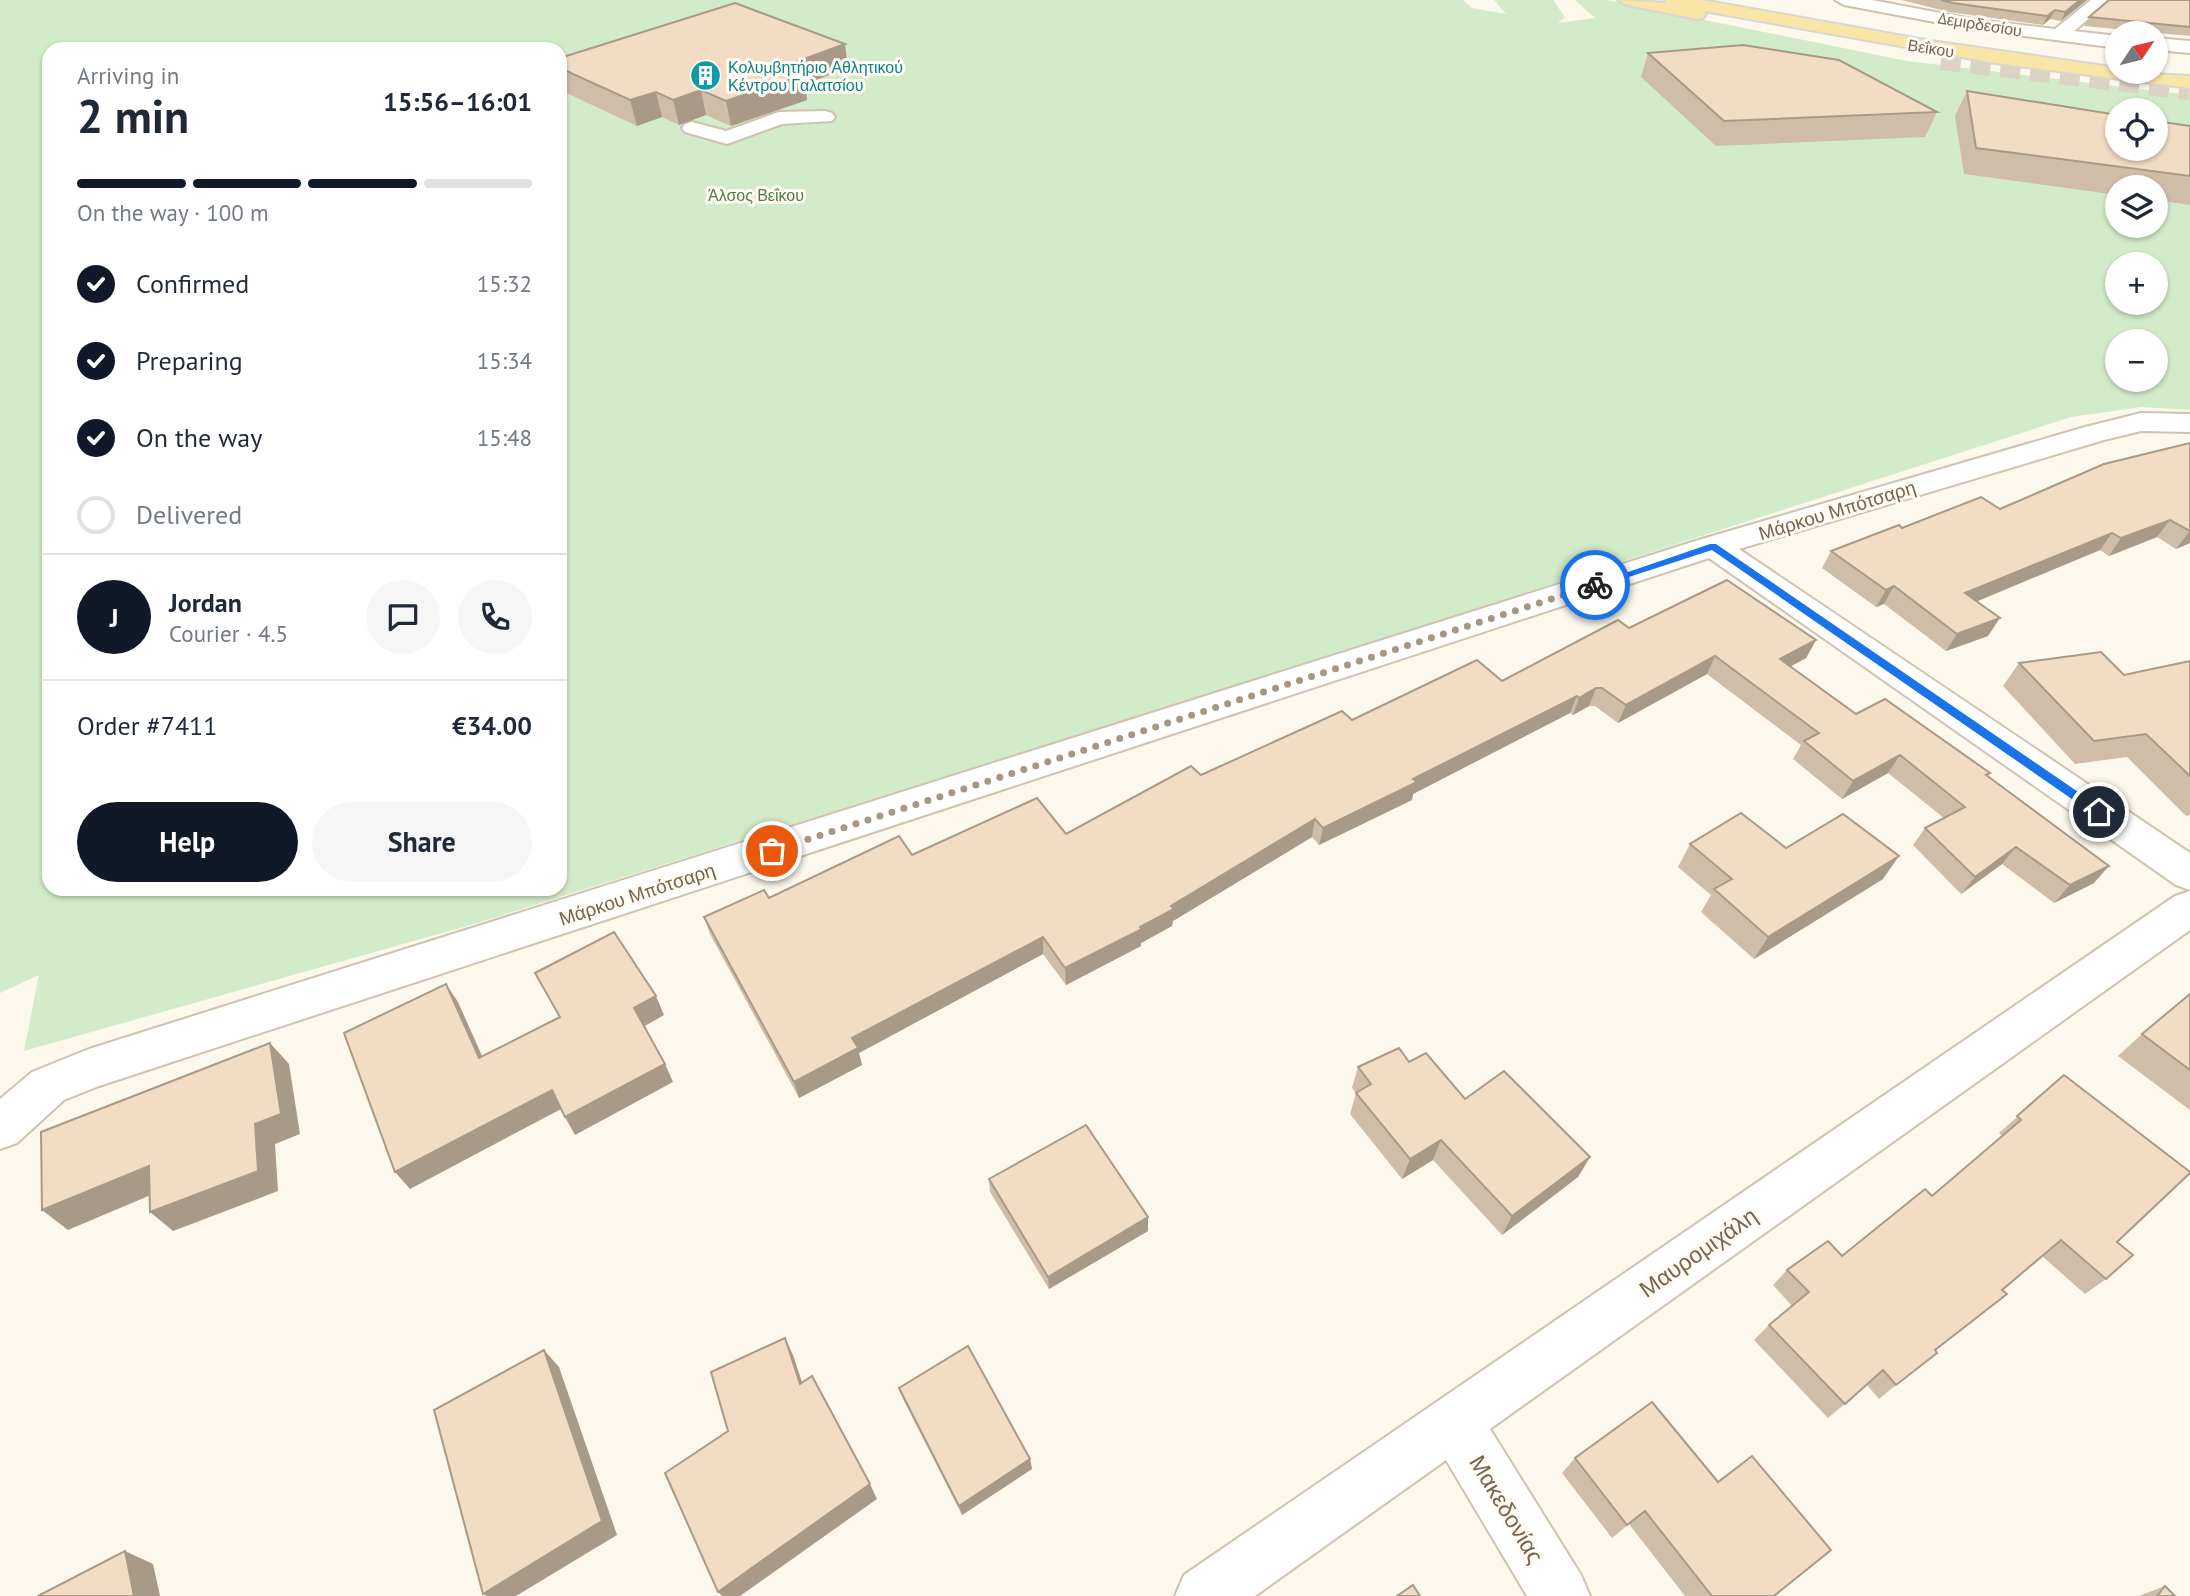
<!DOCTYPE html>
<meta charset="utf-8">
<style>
body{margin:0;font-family:"PT Sans",sans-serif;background:#f6f6f7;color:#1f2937;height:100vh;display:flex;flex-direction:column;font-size:26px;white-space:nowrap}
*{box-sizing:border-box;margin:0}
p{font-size:23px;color:#747a83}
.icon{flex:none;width:38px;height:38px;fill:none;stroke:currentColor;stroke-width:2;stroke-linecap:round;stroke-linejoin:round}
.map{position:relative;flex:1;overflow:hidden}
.drawer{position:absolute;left:42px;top:42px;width:525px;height:854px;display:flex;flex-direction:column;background:#fff;border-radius:21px;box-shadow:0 2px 5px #0004}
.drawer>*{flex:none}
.needle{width:46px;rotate:55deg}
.tools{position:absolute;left:2105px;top:21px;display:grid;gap:14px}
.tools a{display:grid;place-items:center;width:63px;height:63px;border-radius:50%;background:#fff;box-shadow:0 2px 5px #0004;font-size:35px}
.pin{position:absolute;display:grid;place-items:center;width:60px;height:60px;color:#fff;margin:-30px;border:4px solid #fff;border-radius:50%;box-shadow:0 2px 7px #0007}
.courier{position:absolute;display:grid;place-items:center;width:70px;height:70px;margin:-35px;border:5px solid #1a73e8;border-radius:50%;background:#fff;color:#222;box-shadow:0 2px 9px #0007}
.summary em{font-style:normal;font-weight:700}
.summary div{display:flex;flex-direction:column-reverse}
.summary{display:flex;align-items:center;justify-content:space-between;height:119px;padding:0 35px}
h1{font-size:46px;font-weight:700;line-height:52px}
.bar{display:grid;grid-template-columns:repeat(4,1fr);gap:10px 7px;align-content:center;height:84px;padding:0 35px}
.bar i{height:9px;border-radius:5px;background:#e0e1e3}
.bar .on{background:#111827}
.bar p{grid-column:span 4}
.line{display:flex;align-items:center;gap:18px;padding:0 35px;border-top:2px solid #e0e1e3}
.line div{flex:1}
.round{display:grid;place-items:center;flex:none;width:74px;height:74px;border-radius:37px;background:#f6f6f7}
ol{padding:0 35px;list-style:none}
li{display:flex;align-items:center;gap:21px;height:77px}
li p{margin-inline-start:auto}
li .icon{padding:7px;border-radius:50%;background:#111827;color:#fff;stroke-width:4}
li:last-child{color:#747a83}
li i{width:38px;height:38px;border:4px solid #e0e1e3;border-radius:50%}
.action{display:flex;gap:14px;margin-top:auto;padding:14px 35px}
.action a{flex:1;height:80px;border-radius:42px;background:#111827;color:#fff;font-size:28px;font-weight:700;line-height:80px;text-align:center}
.action a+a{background:#f6f6f7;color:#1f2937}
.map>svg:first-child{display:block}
.green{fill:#d2ebc9;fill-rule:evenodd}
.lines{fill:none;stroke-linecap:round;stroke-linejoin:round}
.primary-tunnel{stroke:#dbd3c4;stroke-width:20;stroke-dasharray:20 10;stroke-linecap:butt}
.street-casing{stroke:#cfc2b0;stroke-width:4}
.primary-casing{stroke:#dcd6d1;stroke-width:4}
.street{fill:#fff;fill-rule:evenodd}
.primary{fill:#f9e5a6;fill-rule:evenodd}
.wall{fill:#d0bda8}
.shaded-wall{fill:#a99a88}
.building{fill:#f2dcc3;stroke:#a99a88;stroke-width:2}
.route{fill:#1a73e8}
.done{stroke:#a69785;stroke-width:7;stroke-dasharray:0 12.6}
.labels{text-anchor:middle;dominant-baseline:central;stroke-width:6;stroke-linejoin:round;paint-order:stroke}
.far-street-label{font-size:16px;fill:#78634e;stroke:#fffbf2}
.far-culture-label{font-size:16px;fill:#0d838f;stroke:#fffbf2;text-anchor:start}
.far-park-label{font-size:16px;fill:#4e7e45;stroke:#fffbf2}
.street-label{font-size:19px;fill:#78634e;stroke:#fffbf2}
.near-street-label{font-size:23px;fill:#78634e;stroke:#fffbf2}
</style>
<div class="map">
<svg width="2190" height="1596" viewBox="0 0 2190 1596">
<rect width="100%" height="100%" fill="#fcf8eb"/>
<path class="green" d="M0,0H1463L1472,8L1506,14L1494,0H1553L1565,17L1558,23L1595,18L1575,0H1606L1907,61L2190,95V410L2141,407L2071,417L1339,653L474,924L24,1051L39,975L0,993ZM49,49H560V889H49ZM2118,110H2156V149H2118ZM2118,187H2156V226H2118ZM2118,264H2156V303H2118ZM2118,341H2156V380H2118Z"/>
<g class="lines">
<path class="primary-tunnel" d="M1941,60L2190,90"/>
<defs>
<g id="street">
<path d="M1835,0H1872L1977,20L2055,29L2091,0H2111L2074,31L2118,36V48L1977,30L1844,5Z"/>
<path d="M2156,38L2190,41V53L2156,50Z"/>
<path d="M825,111L832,113L835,117L832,121L782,124L727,144L685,132L682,128L685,124L692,122L726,131L779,112Z"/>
<path d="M2141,413L2190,414V432L2141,431L2104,440L1739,549L2190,853V890L2176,885L1709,558L99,1086L64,1100L17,1143L0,1149V1099L32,1072L89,1049L1702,539L2085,427Z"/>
<path d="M2190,891V930L1490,1429L1581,1575L1590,1596H1527L1446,1460L1255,1596H1175L1184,1575L2175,896Z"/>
</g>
<path id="primary" d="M1618,0L1667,3L1665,0H1702L1931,41L2118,68V72L2190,76V88L1995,63L1704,11L1706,14L1703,18L1697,19L1627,5Z"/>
</defs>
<use href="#street" class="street-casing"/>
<use href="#primary" class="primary-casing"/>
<use href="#street" class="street"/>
<use href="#primary" class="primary"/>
</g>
<g class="wall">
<path d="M1901,0H2087L2061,21L2050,19L2043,25L1949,12Z"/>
<path d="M2190,0V36L2084,26L2089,17Z"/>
<path d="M1648,53L1937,112L1925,137L1716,146L1641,77Z"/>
<path d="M560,58L848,68L805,84L807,100L731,126L706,115L679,125L662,117L637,126L560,90Z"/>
<path d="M1967,91L2190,126V205L2156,200V187H2118V195L1964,174L1955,116Z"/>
<path d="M2190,443V543L2176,549L2157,537L2109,556L2100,550L1976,601L1988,636L1946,651L1884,604L1876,607L1822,568L1831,551L1902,528L2000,509Z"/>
<path d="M1629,628L1816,640L1806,658L1790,667L1856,714L1990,773L1988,776L2094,883L2054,903L2002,864L1961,894L1913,845L1925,828L1944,818L1888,773L1842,799L1793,759L1801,745L1707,674L1618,723L1595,706H1589L1573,715L1570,713L1413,794L1412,800L1319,845L1312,837L1173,921L1172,926L1141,943V946L1066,985L1043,954L859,1053L862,1065L799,1098L710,934L704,917L912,855L1066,834L1201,775L1352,720L1502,681Z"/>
<path d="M2190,661V815L2186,816L2127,757L2075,764L2003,686L2019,663L2124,675Z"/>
<path d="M1690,844L1786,848L1883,879L1754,959L1701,912L1711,895L1678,867Z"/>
<path d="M2190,994V1110L2118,1056L2142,1034Z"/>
<path d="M1409,1062L1465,1099L1590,1157L1578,1177L1502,1235L1433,1160L1402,1179L1350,1114L1356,1093L1352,1088L1358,1067Z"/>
<path d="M2064,1075L2117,1242L2106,1279L2085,1294L2042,1256L1896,1385L1879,1399L1867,1385L1828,1418L1754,1340L1769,1325L1792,1306L1773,1285L1787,1270L1842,1256L1932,1196L2002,1136L1999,1133Z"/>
<path d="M989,1179L1148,1217V1231L1049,1289L990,1192Z"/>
<path d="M899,1388L1030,1459L1032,1469L962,1515L903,1399Z"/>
<path d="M1575,1458L1774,1596H1685L1629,1524L1612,1538L1562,1473Z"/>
<path d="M2165,1586L2175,1596H2139Z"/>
</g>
<g class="shaded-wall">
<path d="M2080,0H2087L2061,21L2065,12Z"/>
<path d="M2055,10L2050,19L2043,25L2047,16Z"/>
<path d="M845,44L848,68L805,84L807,100L731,126L726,101L782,67Z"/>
<path d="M701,90L706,115L679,125L673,100Z"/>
<path d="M656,92L662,117L637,126L630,100Z"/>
<path d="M2170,520L2157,537L2109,556L2121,538Z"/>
<path d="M2190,531V543L2176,549L2189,532Z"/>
<path d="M2112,533L2100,550L1954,611L1965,593Z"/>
<path d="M1894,586L1884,604L1876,607L1886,590Z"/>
<path d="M2000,618L1988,636L1946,651L1957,634Z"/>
<path d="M1816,640L1806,658L1770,677L1780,659Z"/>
<path d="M1715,656L1707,674L1618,723L1626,705Z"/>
<path d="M1596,688L1589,706L1573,715L1579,698Z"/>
<path d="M1577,696L1570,713L1413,794L1412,800L1319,845L1323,828L1413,779Z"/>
<path d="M1900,755L1888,773L1842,799L1853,781Z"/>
<path d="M1315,819L1312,837L1173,921L1172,926L1141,943V946L1066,985L1065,968L1140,927L1171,906Z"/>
<path d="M2016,847L2002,864L1961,894L1975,877Z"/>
<path d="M1899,856L1883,879L1754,959L1768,937Z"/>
<path d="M2109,866L2094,883L2054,903L2070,885Z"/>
<path d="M1043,937V954L859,1053L862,1065L799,1098L794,1082L852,1038Z"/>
<path d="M446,984L458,1002L491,1076L479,1058Z"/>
<path d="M656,996L664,1015L643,1027L634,1008Z"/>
<path d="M270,1043L289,1064L300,1134L275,1144L278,1191L173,1231L150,1212Z"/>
<path d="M665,1064L673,1082L575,1135L565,1117Z"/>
<path d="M552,1090L563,1108L410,1189L395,1172Z"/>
<path d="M1441,1140L1433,1160L1402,1179L1410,1159Z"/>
<path d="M1590,1157L1578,1177L1502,1235L1512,1216Z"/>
<path d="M149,1166L172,1186L68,1230L42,1210Z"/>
<path d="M1148,1217V1231L1049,1289L1048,1277Z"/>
<path d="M785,1338L793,1355L808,1400L800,1384Z"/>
<path d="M544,1350L559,1367L617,1535L516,1596H487L483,1594Z"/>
<path d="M1030,1459L1032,1469L962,1515L959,1506Z"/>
<path d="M870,1484L877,1499L740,1596H722L718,1592Z"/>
<path d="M125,1551L153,1564L160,1596H134Z"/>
</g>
<g class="building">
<path d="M1941,0H2080L2065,12L2055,10L2047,16L1953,3Z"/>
<path d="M2109,0H2190V27L2089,17Z"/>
<path d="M735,3L845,44L782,67L803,75L726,101L701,90L673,100L656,92L630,100L560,68V58Z"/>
<path d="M1743,45L1839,60L1937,112L1724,121L1648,53Z"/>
<path d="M1967,91L2118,115V149H2156V121L2190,126V176L1976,148Z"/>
<path d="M2190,443V531L2170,520L2121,538L2112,533L1965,593L2000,618L1957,634L1894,586L1886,590L1831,551L1899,525L1902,528L1981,497L2000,509L2104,464Z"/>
<path d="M1727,580L1816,640L1780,659L1856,714L1885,699L1990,773L1986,775L2109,866L2070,885L2016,847L1975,877L1925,828L1965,807L1900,755L1853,781L1804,741L1819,733L1715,656L1626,705L1602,688H1596L1579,698L1577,696L1413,779L1417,782L1323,828L1315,819L1171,906L1174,909L1140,927L1142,929L1065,968L1043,937L852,1038L858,1048L794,1082L704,917L764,890L769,898L899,836L912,855L1037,798L1066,834L1191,766L1201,775L1342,711L1352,720L1477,660L1502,681L1618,620L1629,628Z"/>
<path d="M2101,652L2124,675L2190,661V776L2146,734L2094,741L2019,663Z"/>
<path d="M1741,813L1786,848L1843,814L1899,856L1768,937L1714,889L1732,879L1690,844Z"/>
<path d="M614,932L656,996L634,1008L665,1064L565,1117L552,1090L395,1172L344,1033L446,984L479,1058L560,1017L535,973Z"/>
<path d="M2190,994V1070L2142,1034Z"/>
<path d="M270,1043L281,1114L255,1124L258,1171L150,1212L149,1166L42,1210L41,1132Z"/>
<path d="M1399,1048L1409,1062L1426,1053L1465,1099L1504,1071L1590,1157L1512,1216L1441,1140L1410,1159L1356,1093L1371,1084L1358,1067Z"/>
<path d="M2064,1075L2190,1172V1173L2117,1242L2133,1255L2106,1279L2061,1240L2002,1290L2007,1294L1935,1350L1937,1353L1896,1385L1883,1370L1845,1404L1769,1325L1809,1292L1787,1270L1828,1241L1842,1256L1925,1189L1932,1196L2021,1120L2017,1116Z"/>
<path d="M1086,1125L1148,1217L1048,1277L989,1179Z"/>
<path d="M785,1338L800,1384L812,1376L870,1484L718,1592L665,1473L728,1431L711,1372Z"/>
<path d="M968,1346L1030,1459L959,1506L899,1388Z"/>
<path d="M544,1350L602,1521L483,1594L434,1410Z"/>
<path d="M1652,1402L1718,1482L1752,1456L1831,1550L1774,1596H1712L1645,1511L1627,1525L1575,1458Z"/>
<path d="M125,1551L134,1596H38Z"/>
<path d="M1413,1585L1420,1596H1397Z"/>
<path d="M2165,1586L2175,1596H2157Z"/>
</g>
<path class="route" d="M1710,544H1716L2103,809V815H2095L1712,550L1598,587L1590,585Z"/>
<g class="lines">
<path class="done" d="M772,851L1595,585"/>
</g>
<defs>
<symbol id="building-disc" viewBox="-11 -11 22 22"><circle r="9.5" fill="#0f9aa8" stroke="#fffbf2"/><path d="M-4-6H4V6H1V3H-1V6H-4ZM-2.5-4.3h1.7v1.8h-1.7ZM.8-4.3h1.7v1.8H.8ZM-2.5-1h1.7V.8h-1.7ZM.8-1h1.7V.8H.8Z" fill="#fff"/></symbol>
</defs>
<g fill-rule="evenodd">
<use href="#building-disc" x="688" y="58" width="35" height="35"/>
</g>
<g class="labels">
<g class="far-street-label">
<text transform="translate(1980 24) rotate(9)">Δεμιρδεσίου</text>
<text transform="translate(1931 48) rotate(9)">Βεΐκου</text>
</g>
<g class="far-culture-label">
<text x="728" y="67">Κολυμβητήριο Αθλητικού<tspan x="728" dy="18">Κέντρου Γαλατσίου</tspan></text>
</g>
<g class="far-park-label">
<text x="756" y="195">Άλσος Βεΐκου</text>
</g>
<g class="street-label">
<text transform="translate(1837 510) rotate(-17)">Μάρκου Μπότσαρη</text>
<text transform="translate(637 894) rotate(-18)">Μάρκου Μπότσαρη</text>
</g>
<g class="near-street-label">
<text transform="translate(1698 1252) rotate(-35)">Μαυρομιχάλη</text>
<text transform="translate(1507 1509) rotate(59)">Μακεδονίας</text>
</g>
</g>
</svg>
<div class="tools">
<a><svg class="needle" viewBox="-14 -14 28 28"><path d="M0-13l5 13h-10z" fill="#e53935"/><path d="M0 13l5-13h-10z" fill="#747a83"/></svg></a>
<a><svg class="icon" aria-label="locate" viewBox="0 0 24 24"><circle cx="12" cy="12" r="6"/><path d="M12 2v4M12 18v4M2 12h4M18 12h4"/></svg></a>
<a><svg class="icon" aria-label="layers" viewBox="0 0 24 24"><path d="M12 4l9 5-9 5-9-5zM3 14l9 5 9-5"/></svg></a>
<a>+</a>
<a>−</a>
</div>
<div class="pin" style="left:772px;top:851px;background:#ea580c"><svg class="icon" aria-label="bag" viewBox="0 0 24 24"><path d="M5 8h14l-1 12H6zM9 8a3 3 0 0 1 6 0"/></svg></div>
<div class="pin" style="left:2099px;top:812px;background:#1f2937"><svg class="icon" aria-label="home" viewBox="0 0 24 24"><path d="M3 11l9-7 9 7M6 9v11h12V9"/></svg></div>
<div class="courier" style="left:1595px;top:585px"><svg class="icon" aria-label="bike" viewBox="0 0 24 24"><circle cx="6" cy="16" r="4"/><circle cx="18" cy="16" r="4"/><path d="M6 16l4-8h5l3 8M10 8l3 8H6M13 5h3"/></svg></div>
<section class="drawer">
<div class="summary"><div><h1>2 min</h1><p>Arriving in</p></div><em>15:56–16:01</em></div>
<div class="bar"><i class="on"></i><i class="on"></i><i class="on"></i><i></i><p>On the way · 100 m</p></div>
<ol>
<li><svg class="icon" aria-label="check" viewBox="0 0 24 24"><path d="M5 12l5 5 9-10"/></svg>Confirmed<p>15:32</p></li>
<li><svg class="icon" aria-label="check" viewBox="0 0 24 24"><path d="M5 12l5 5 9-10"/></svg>Preparing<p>15:34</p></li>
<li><svg class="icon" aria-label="check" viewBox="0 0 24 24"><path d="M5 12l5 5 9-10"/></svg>On the way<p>15:48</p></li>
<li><i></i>Delivered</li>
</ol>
<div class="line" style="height:126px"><b class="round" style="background:#111827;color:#fff">J</b><div><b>Jordan</b><p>Courier · 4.5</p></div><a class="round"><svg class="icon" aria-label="chat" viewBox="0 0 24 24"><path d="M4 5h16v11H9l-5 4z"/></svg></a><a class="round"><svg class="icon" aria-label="phone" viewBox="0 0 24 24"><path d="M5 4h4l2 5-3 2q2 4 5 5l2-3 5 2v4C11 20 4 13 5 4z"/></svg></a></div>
<div class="line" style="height:91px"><div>Order #7411</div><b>€34.00</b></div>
<div class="action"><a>Help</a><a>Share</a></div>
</section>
</div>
